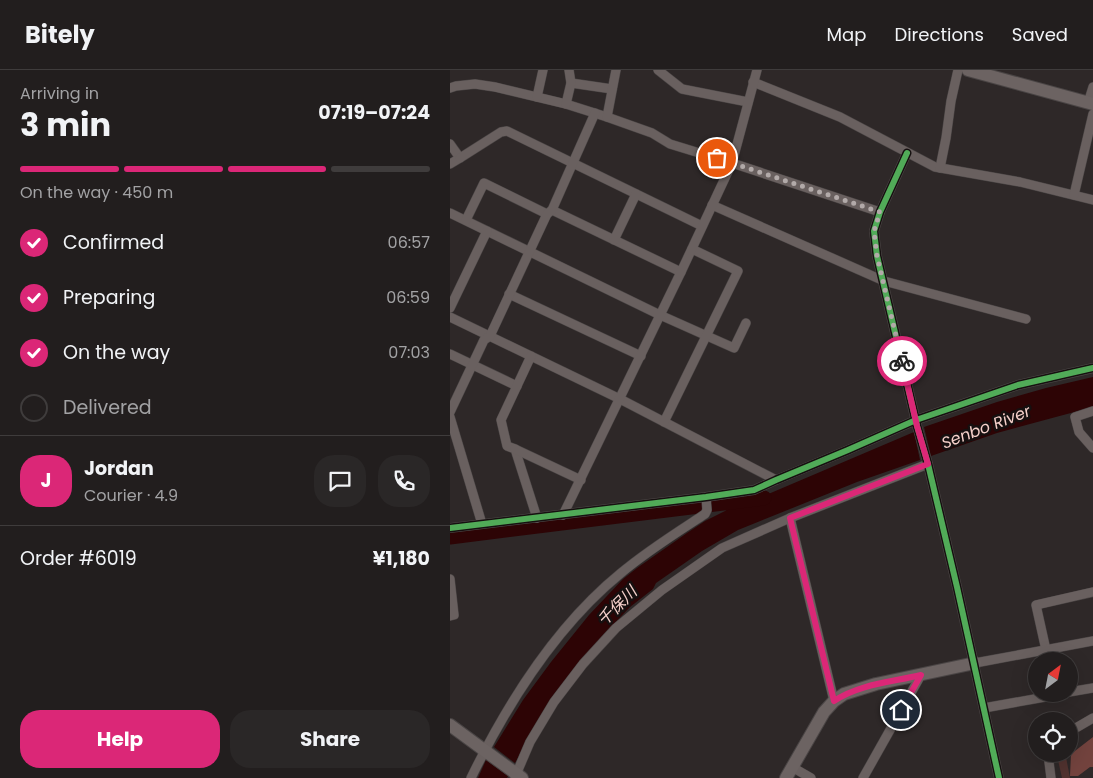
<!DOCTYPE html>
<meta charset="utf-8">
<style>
body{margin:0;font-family:Poppins,"Noto Sans JP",sans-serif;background:#2a2727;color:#f1f3f6;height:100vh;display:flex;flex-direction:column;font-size:19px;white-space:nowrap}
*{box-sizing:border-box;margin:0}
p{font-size:16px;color:#a2a2a4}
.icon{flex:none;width:28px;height:28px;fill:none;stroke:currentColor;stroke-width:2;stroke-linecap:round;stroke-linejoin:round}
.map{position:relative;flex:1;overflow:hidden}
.panel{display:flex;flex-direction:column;background:#221e1e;width:450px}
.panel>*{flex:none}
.needle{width:32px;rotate:32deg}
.fabs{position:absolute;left:578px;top:582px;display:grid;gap:10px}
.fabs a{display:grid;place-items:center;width:50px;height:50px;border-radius:50%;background:#221e1e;box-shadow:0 5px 20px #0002,0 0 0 1px #3f3c3c;font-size:25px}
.pin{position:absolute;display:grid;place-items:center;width:42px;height:42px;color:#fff;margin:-21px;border:2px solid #fff;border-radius:50%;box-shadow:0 1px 5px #0007}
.courier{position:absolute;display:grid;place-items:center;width:50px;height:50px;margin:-25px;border:4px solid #db2777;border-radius:50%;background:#fff;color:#222;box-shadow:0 1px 6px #0007}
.head em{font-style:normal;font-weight:700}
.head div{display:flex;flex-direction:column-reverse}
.head{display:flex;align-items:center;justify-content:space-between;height:85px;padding:0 20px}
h1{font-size:32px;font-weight:700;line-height:38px}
.bar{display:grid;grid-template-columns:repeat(4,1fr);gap:8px 5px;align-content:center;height:60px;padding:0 20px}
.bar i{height:6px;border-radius:4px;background:#3f3c3c}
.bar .on{background:#db2777}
.bar p{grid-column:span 4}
.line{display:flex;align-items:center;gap:12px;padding:0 20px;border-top:1px solid #3f3c3c}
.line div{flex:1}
.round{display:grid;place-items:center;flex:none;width:52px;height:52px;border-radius:20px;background:#2a2727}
ol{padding:0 20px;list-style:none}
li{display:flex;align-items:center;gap:15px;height:55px}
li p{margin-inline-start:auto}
li .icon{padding:5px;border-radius:50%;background:#db2777;color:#fff;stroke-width:4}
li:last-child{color:#a2a2a4}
li i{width:28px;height:28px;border:2px solid #3f3c3c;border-radius:50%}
.cta{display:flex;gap:10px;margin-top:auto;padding:10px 20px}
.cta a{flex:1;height:58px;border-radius:20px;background:#db2777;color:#fff;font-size:20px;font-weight:700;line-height:58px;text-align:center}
.cta a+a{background:#2a2727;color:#f1f3f6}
header{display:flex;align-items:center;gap:30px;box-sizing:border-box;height:70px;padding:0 25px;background:#221e1e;border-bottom:1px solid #3f3c3c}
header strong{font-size:24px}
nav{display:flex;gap:28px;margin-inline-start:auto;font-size:18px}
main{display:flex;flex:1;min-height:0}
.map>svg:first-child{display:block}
.green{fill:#51322f}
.forest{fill:#73433e}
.water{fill:#2d0405}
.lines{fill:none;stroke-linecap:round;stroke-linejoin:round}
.river{stroke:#2d0405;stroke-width:15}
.street-casing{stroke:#4a4545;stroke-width:10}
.secondary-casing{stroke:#4a4545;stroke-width:14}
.street{stroke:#69605f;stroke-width:9}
.secondary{stroke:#6c6362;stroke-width:12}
.cycleway-casing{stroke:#161010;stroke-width:9}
.cycleway{stroke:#51ab58;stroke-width:6}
.done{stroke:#b2aaa9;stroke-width:5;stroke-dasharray:0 9}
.route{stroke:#db2777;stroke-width:6}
.labels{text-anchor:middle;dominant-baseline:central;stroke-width:5;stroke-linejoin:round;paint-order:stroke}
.water-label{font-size:16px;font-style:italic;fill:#f5d0ca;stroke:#161010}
</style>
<header>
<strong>Bitely</strong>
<nav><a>Map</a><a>Directions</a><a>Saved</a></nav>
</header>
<main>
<section class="panel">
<div class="head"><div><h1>3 min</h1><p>Arriving in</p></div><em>07:19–07:24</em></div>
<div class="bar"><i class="on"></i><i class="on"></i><i class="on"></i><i></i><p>On the way · 450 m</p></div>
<ol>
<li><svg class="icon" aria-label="check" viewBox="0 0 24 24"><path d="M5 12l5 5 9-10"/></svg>Confirmed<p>06:57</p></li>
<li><svg class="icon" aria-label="check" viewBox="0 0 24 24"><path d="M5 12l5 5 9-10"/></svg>Preparing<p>06:59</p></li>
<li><svg class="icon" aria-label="check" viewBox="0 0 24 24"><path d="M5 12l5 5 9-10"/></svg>On the way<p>07:03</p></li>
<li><i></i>Delivered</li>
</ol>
<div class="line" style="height:90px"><b class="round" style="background:#db2777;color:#fff">J</b><div><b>Jordan</b><p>Courier · 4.9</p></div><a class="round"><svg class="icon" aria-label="chat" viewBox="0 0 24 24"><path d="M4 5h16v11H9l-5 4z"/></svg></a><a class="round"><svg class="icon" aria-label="phone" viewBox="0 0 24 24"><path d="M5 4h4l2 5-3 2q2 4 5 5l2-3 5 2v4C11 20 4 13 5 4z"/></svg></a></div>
<div class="line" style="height:65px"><div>Order #6019</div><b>¥1,180</b></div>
<div class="cta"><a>Help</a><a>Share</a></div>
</section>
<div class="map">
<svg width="643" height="708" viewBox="0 0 643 708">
<rect width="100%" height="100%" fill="#2e2828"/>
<path class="green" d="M616,687L620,708H612L608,690Z"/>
<path class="forest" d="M643,667V697H640L628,706H620L621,684Z"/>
<g class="water">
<path d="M643,307V337L547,363L481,386L474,357L547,332L596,318Z"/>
<path d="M464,362L470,390L407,412L288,460L252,481L206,513L203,519L180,537L154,564L131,591L85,657L65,693L44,677L73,630L101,592L139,545L173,509L187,498L237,463L255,451L275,441L278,439V435L293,431L314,422L316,425Z"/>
<path d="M36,690L58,706L57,708H28Z"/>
</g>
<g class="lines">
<path class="river" d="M0,467L314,428"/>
<defs>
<g id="street">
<path d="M208,0L232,19L298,32"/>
<path d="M303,12L390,47L485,97L570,112L643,130"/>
<path d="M121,13L162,19"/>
<path d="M0,18L6,16L25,14L45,17L116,34L157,47L202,63L220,74L282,93L430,142"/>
<path d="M87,27L93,0"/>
<path d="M638,33L643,17"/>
<path d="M116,34L121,13L119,0"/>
<path d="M157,47L166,0"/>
<path d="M0,74L10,88L0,94"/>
<path d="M457,83L430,142L424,161L427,186L467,356L478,394L507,517L549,708"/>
<path d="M10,88L51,62L57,61L252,156"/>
<path d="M490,98L496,68L501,31L508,0"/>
<path d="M624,125L643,44"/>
<path d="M262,135L434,211L576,249"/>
<path d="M102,140L231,202"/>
<path d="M0,143L210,245L284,278L296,253"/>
<path d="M16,150L34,113L97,144"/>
<path d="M164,170L186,124"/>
<path d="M59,224L191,286"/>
<path d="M0,238L37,161"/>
<path d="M0,247L170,329L326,410"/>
<path d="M0,284L67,316"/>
<path d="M81,286L51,350L57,376L65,379L87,448"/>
<path d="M643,341L625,347L629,362L643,378"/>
<path d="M0,342L34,270L40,266L97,144L102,140L145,43"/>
<path d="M0,347L32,454"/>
<path d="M214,352L288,201L242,179"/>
<path d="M65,379L131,410"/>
<path d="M113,445L231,202L282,93L307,0"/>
<path d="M340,448L384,631"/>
<path d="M0,458L256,427L304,420L326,410L398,380L466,350L568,315L643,298"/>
<path d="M0,509L4,545L0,546"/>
<path d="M596,580L586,535L643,522"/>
<path d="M525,593L643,571"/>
<path d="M619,622L643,618"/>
<path d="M534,638L612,624"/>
<path d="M619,662L643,648"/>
<path d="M598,684L601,708"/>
<path d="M342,697L361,708"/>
<path d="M65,707L80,672L104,632L133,594L166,558L212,520L272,478L340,448L478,394"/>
<path d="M21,708C57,634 106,556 171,503C197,481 226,463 255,444L257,440L256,427"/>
<path d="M413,708L471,605"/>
</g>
<g id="secondary">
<path d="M518,0L643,34"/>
<path d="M0,655L72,708"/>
<path d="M336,708L374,642L384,631L394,624L426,614L525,593"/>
</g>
</defs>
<use href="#street" class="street-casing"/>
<use href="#secondary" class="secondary-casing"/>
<use href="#street" class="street"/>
<use href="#secondary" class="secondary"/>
<defs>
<g id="cycleway">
<path d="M457,83L430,142L424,161L427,186L467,356L478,394L507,517L549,708"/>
<path d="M0,458L256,427L304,420L326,410L398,380L466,350L568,315L643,298"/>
</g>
</defs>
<use href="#cycleway" class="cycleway-casing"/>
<use href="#cycleway" class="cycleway"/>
</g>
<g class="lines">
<path class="done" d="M267,88L430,142L424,161L427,186L452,291"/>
<path class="route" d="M451,640L471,605C442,612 409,614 384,631L340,448L478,394L467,356L452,291"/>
</g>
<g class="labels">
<g class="water-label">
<text transform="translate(536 357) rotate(-21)">Senbo River</text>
<text transform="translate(167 536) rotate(-45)">千保川</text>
</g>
</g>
</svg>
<div class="fabs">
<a><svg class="needle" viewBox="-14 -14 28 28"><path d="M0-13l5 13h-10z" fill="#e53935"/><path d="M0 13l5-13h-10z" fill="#a2a2a4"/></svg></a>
<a><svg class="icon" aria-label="locate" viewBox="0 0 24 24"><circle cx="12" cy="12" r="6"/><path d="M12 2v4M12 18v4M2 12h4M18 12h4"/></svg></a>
</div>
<div class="pin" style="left:267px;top:88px;background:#ea580c"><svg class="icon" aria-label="bag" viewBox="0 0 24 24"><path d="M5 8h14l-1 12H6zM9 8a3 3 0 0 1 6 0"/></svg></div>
<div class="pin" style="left:451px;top:640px;background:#1f2937"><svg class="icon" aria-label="home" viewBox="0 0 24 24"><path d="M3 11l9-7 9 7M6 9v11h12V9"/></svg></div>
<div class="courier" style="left:452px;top:291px"><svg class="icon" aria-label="bike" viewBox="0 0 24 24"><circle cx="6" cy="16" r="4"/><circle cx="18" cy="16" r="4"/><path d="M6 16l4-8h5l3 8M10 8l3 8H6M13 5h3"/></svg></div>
</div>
</main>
